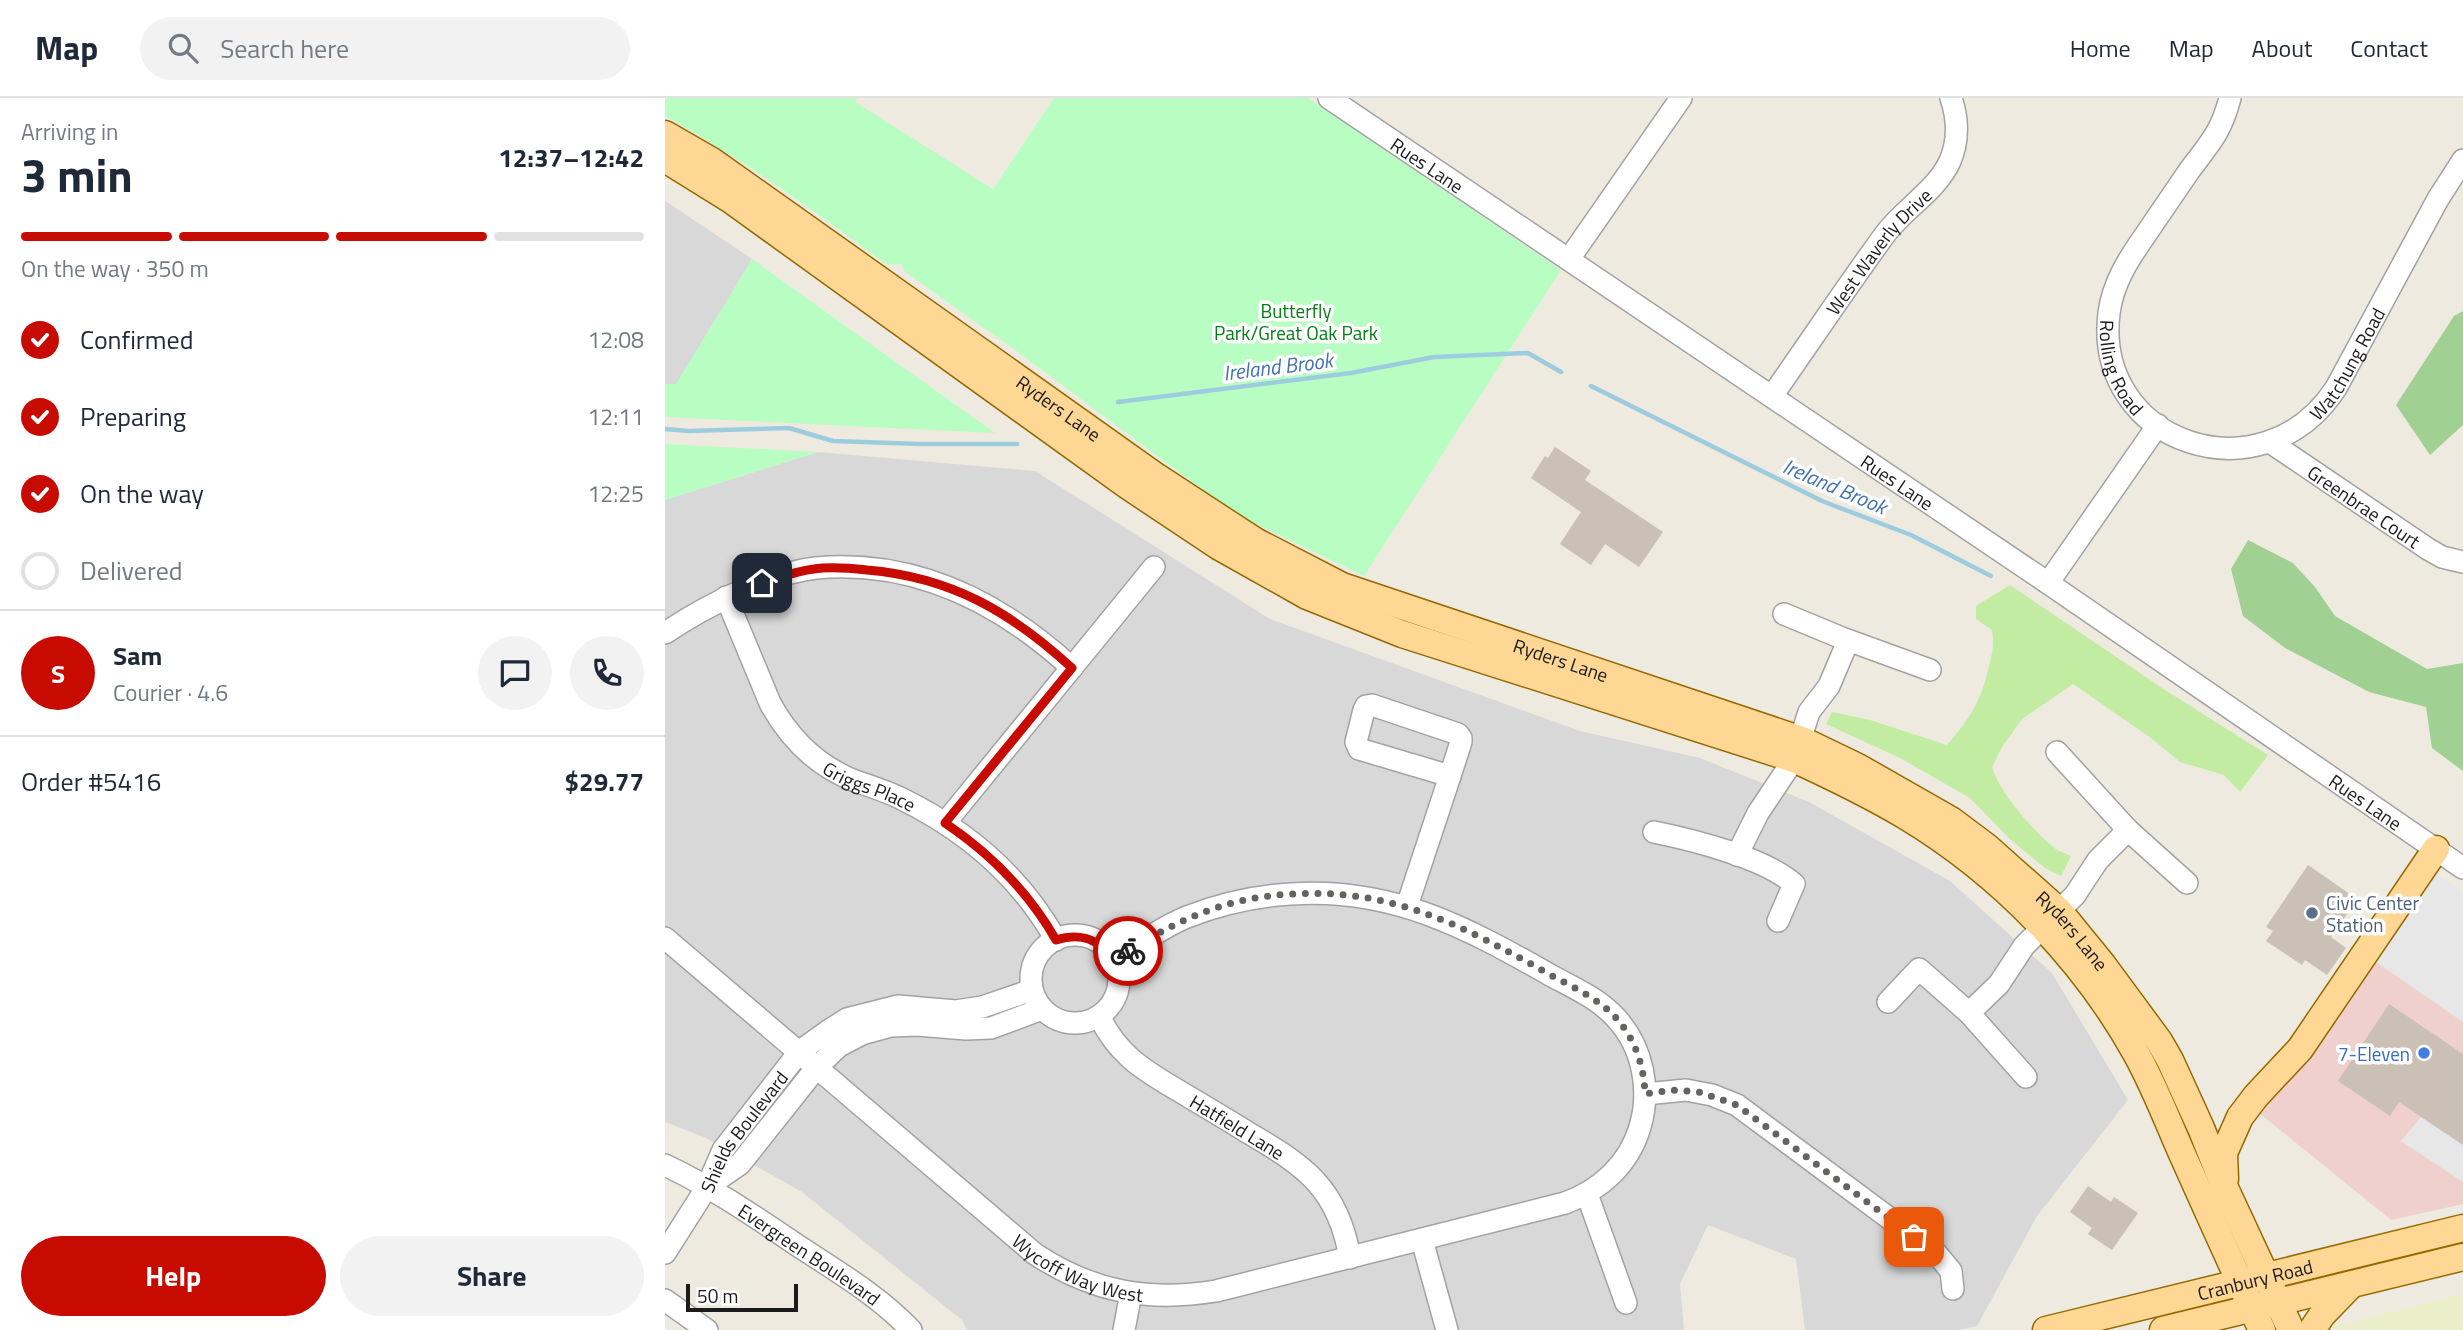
<!DOCTYPE html>
<meta charset="utf-8">
<style>
body{margin:0;font-family:"Titillium Web",sans-serif;background:#f2f2f3;color:#1f2937;height:100vh;display:flex;flex-direction:column;font-size:26px;white-space:nowrap}
*{box-sizing:border-box;margin:0}
p{font-size:23px;color:#747a83}
.icon{flex:none;width:38px;height:38px;fill:none;stroke:currentColor;stroke-width:2;stroke-linecap:round;stroke-linejoin:round}
.map{position:relative;flex:1;overflow:hidden}
.side{display:flex;flex-direction:column;background:#fff;width:665px}
.side>*{flex:none}
.scale{position:absolute;left:21px;bottom:18px;width:112px;box-sizing:border-box;padding-left:7px;border:4px solid #1b1b1b;border-top:0;font-size:19px;line-height:24px;white-space:nowrap;color:#1b1b1b;-webkit-text-stroke:5px #fff;paint-order:stroke}
.pin{position:absolute;display:grid;place-items:center;width:60px;height:60px;color:#fff;margin:-30px;border-radius:14px;box-shadow:0 4px 10px #0006}
.courier{position:absolute;display:grid;place-items:center;width:70px;height:70px;margin:-35px;border:5px solid #c70b00;border-radius:50%;background:#fff;color:#222;box-shadow:0 2px 9px #0007}
.headline em{font-style:normal;font-weight:700}
.headline div{display:flex;flex-direction:column-reverse}
.headline{display:flex;align-items:center;justify-content:space-between;height:119px;padding:0 21px}
h1{font-size:46px;font-weight:700;line-height:52px}
.bar{display:grid;grid-template-columns:repeat(4,1fr);gap:10px 7px;align-content:center;height:84px;padding:0 21px}
.bar i{height:9px;border-radius:5px;background:#e0e1e3}
.bar .current{background:#c70b00}
.bar p{grid-column:span 4}
.line{display:flex;align-items:center;gap:18px;padding:0 21px;border-top:2px solid #e0e1e3}
.line div{flex:1}
.round{display:grid;place-items:center;flex:none;width:74px;height:74px;border-radius:37px;background:#f2f2f3}
ol{padding:0 21px;list-style:none}
li{display:flex;align-items:center;gap:21px;height:77px}
li p{margin-inline-start:auto}
li .icon{padding:7px;border-radius:50%;background:#c70b00;color:#fff;stroke-width:4}
li:last-child{color:#747a83}
li i{width:38px;height:38px;border:4px solid #e0e1e3;border-radius:50%}
.cta{display:flex;gap:14px;margin-top:auto;padding:14px 21px}
.cta a{flex:1;height:80px;border-radius:42px;background:#c70b00;color:#fff;font-size:28px;font-weight:700;line-height:80px;text-align:center}
.cta a+a{background:#f2f2f3;color:#1f2937}
header{display:flex;align-items:center;gap:42px;box-sizing:border-box;height:98px;padding:0 35px;background:#fff;border-bottom:2px solid #e0e1e3}
header strong{font-size:33px}
nav{display:flex;gap:38px;margin-inline-start:auto;font-size:24px}
.search{width:490px;height:63px;background:#f2f2f3;display:flex;align-items:center;gap:18px;box-sizing:border-box;padding:0 24px;border-radius:38px;color:#747a83;font-size:26px}
main{display:flex;flex:1;min-height:0}
.map>svg:first-child{display:block}
.residential{fill:#d9d8d8}
.commercial{fill:#f0d0cd}
.farmland{fill:#eaeec9}
.grass{fill:#c2eca1}
.forest{fill:#a0d092}
.park{fill:#b8fdc1}
.parking{fill:#e7e7e7}
.lines{fill:none;stroke-linecap:round;stroke-linejoin:round}
.stream{stroke:#9dccdf;stroke-width:4.5}
.building{fill:#cac0b6}
.minor-casing{stroke:#a2a2a2;stroke-width:24}
.major-casing{stroke:#936a00;stroke-width:29}
.minor{stroke:#fff;stroke-width:21}
.major{stroke:#ffd794;stroke-width:26}
.done{stroke:#656360;stroke-width:7;stroke-dasharray:0 12.6}
.route{stroke:#c70b00;stroke-width:9}
.service-dot{fill:#5c6f8a;stroke:#fff;stroke-width:2.5}
.shop-dot{fill:#3f7fe0;stroke:#fff;stroke-width:2.5}
.labels{text-anchor:middle;dominant-baseline:central;stroke-width:7;stroke-linejoin:round;paint-order:stroke}
.street-label{font-size:19px;fill:#1b1b1b;stroke:#fff}
.park-label{font-size:19px;fill:#047e15;stroke:#fff}
.service-label{font-size:19px;fill:#4e5e75;stroke:#fff;text-anchor:start}
.shop-label{font-size:19px;fill:#366cbe;stroke:#fff;text-anchor:end}
.water-label{font-size:21px;font-style:italic;fill:#4373b0;stroke:#fff}
</style>
<header>
<strong>Map</strong>
<div class="search"><svg class="icon" aria-label="search" viewBox="0 0 24 24"><circle cx="10" cy="10" r="6"/><path d="M15 15l6 6"/></svg>Search here</div>
<nav><a>Home</a><a>Map</a><a>About</a><a>Contact</a></nav>
</header>
<main>
<section class="side">
<div class="headline"><div><h1>3 min</h1><p>Arriving in</p></div><em>12:37–12:42</em></div>
<div class="bar"><i class="current"></i><i class="current"></i><i class="current"></i><i></i><p>On the way · 350 m</p></div>
<ol>
<li><svg class="icon" aria-label="check" viewBox="0 0 24 24"><path d="M5 12l5 5 9-10"/></svg>Confirmed<p>12:08</p></li>
<li><svg class="icon" aria-label="check" viewBox="0 0 24 24"><path d="M5 12l5 5 9-10"/></svg>Preparing<p>12:11</p></li>
<li><svg class="icon" aria-label="check" viewBox="0 0 24 24"><path d="M5 12l5 5 9-10"/></svg>On the way<p>12:25</p></li>
<li><i></i>Delivered</li>
</ol>
<div class="line" style="height:126px"><b class="round" style="background:#c70b00;color:#fff">S</b><div><b>Sam</b><p>Courier · 4.6</p></div><a class="round"><svg class="icon" aria-label="chat" viewBox="0 0 24 24"><path d="M4 5h16v11H9l-5 4z"/></svg></a><a class="round"><svg class="icon" aria-label="phone" viewBox="0 0 24 24"><path d="M5 4h4l2 5-3 2q2 4 5 5l2-3 5 2v4C11 20 4 13 5 4z"/></svg></a></div>
<div class="line" style="height:91px"><div>Order #5416</div><b>$29.77</b></div>
<div class="cta"><a>Help</a><a>Share</a></div>
</section>
<div class="map">
<svg width="1798" height="1232" viewBox="0 0 1798 1232">
<rect width="100%" height="100%" fill="#eeeae0"/>
<g class="residential">
<path d="M0,103L87,161L0,308Z"/>
<path d="M153,354L370,373L605,521L915,633L1035,660L1144,704L1285,783L1387,875L1463,1002L1372,1118L1312,1228L1293,1232H1140L1131,1161L1043,1127L1015,1186L1019,1232H302L297,1222L137,1094L39,1039L0,1024V402Z"/>
</g>
<path class="commercial" d="M1770,781L1798,800V1106L1726,1122L1593,1014Z"/>
<path class="farmland" d="M1798,1196V1232L1660,1231Z"/>
<path class="grass" d="M1345,487L1500,592L1603,657L1575,694L1559,677L1515,664L1486,640L1408,586L1357,621L1337,649L1327,669C1335,695 1366,730 1387,748C1392,753 1400,755 1406,758L1396,778L1380,770L1346,742L1305,700L1235,660L1161,626L1167,614L1205,622L1282,647C1302,624 1315,605 1322,576C1326,560 1330,549 1327,532L1311,521V508Z"/>
<g class="forest">
<path d="M1798,213V327L1765,357L1731,307L1789,218Z"/>
<path d="M1583,442L1628,465L1650,489L1670,518L1762,571L1798,565V673L1767,650L1761,609L1704,594L1620,550L1578,518L1566,471Z"/>
</g>
<g class="park">
<path d="M0,0H192L190,4L328,91L389,0H643L896,172L699,478L570,416L349,251L240,174L236,166H221C149,113 78,61 0,18Z"/>
<path d="M87,161L330,335L0,319V286H11Z"/>
<path d="M0,346L153,354L0,402Z"/>
</g>
<g class="parking">
<path d="M1772,777L1798,794V924L1711,864Z"/>
<path d="M1756,1019L1794,1044L1798,1040V1084L1736,1043Z"/>
</g>
<g class="lines">
<g class="stream">
<path d="M926,288L1157,403L1246,437L1326,478"/>
<path d="M453,304L686,275L769,259L863,255L896,274"/>
<path d="M0,331L24,333L124,330L168,343L255,346H352"/>
</g>
</g>
<g class="building">
<path d="M890,349L926,373L920,382L998,434L974,469L940,446L926,467L895,446L916,414L866,380L880,358L883,360Z"/>
<path d="M1643,767L1692,801L1666,839L1681,850L1662,877L1640,862L1637,867L1601,843L1608,833L1601,829Z"/>
<path d="M1724,906L1798,956V1047L1734,1004L1725,1018L1673,983Z"/>
<path d="M1423,1088L1446,1104L1449,1099L1473,1115L1447,1152L1423,1136L1427,1130L1405,1114Z"/>
</g>
<g class="lines">
<defs>
<g id="minor">
<path id="s1" d="M664,0L1383,485L1798,770"/>
<path id="s2" d="M1565,0C1556,35 1544,46 1524,73C1509,95 1494,117 1479,139C1463,162 1448,185 1444,215C1428,345 1597,403 1671,290L1773,101L1798,62"/>
<path d="M904,161L1016,0"/>
<path id="s3" d="M1107,298C1145,244 1182,188 1221,135C1240,110 1272,92 1285,63C1294,42 1293,21 1286,0"/>
<path id="s4" d="M1605,344L1763,451L1777,459L1798,464"/>
<path d="M1383,485L1493,327"/>
<path id="s5" d="M61,499L105,605C124,640 152,668 190,683C205,688 221,693 235,700C301,732 355,778 391,842"/>
<path d="M1119,516L1177,540L1265,572"/>
<path d="M0,535C39,509 104,475 151,470C250,461 336,505 407,570"/>
<path d="M707,607L793,636L796,640V644L785,678L694,651L691,644L699,612L701,608Z"/>
<path d="M1392,654L1463,732L1522,785"/>
<path d="M280,725L489,469"/>
<path d="M989,734C1028,742 1100,760 1129,786L1113,823"/>
<path d="M1072,757L1093,715L1129,661L1144,614L1164,588L1183,543"/>
<path d="M742,808L785,678"/>
<circle cx="410" cy="881" r="44"/>
<path id="s6" d="M0,840L370,1156C428,1194 482,1204 551,1193L900,1105C936,1092 964,1066 975,1029C986,992 978,949 951,920C933,900 907,889 885,877C801,829 726,789 626,796C591,798 555,806 522,819C497,829 473,847 449,862"/>
<path d="M1223,904L1254,871L1304,915L1361,979"/>
<path d="M1304,915L1334,886L1359,848L1410,797L1433,762L1463,732"/>
<path id="s7" d="M434,918C452,955 475,970 509,990C534,1005 558,1019 582,1034C640,1068 673,1090 685,1160"/>
<path d="M980,996L1021,992L1047,997L1072,1007L1271,1155L1286,1173L1288,1191"/>
<path id="s8" d="M0,1067C49,1090 93,1121 138,1151C176,1176 215,1199 246,1232"/>
<path d="M43,1088L75,1066L152,969L174,948L197,936L226,928L252,927L301,931L326,930L377,911"/>
<path d="M922,1096L961,1205"/>
<path d="M757,1142L782,1232"/>
<path id="s9" d="M0,1155L42,1089L58,1052L135,953L163,933L182,921L233,908L291,913L317,909L367,892"/>
<path d="M0,1202L42,1232"/>
<path d="M459,1232L466,1195"/>
</g>
<g id="major">
<path id="s10" d="M0,36L47,63L492,379L590,443L677,488L1137,642L1193,669L1286,722L1322,749L1394,813L1438,867L1494,943L1505,962L1536,1030L1560,1090L1626,1232"/>
<path d="M0,61L66,102L463,388L553,448L642,498L737,536L1129,661C1168,679 1206,697 1242,719C1336,776 1419,861 1472,957C1490,990 1503,1024 1518,1058C1544,1116 1570,1174 1597,1232"/>
<path d="M1560,1081L1559,1055L1575,1019L1591,998L1635,951L1771,751"/>
<path id="s11" d="M1381,1232L1798,1130"/>
<path d="M1498,1232L1798,1159"/>
<path d="M1647,1232L1657,1217L1686,1187"/>
</g>
</defs>
<use href="#minor" class="minor-casing"/>
<use href="#major" class="major-casing"/>
<use href="#minor" class="minor"/>
<use href="#major" class="major"/>
</g>
<g class="lines">
<path class="done" d="M463,853C516,820 564,799 627,796C728,790 798,828 882,875C907,889 935,901 953,922C971,943 979,969 980,996L1007,992L1034,994L1072,1007L1249,1139"/>
<path class="route" d="M97,485C114,480 131,473 149,471C166,468 185,470 202,472C286,479 346,514 407,570L280,725C326,756 363,793 391,842C416,834 434,841 449,862L463,853"/>
</g>
<circle class="service-dot" cx="1647" cy="815" r="7"/>
<circle class="shop-dot" cx="1759" cy="955" r="7"/>
<g class="labels">
<g class="street-label">
<text stroke="none"><textPath href="#s1" startOffset="119">Rues Lane</textPath></text>
<text stroke="none"><textPath href="#s3" startOffset="180">West Waverly Drive</textPath></text>
<text stroke="none"><textPath href="#s2" startOffset="609">Watchung Road</textPath></text>
<text stroke="none"><textPath href="#s2" startOffset="306">Rolling Road</textPath></text>
<text stroke="none"><textPath href="#s10" startOffset="480">Ryders Lane</textPath></text>
<text stroke="none"><textPath href="#s1" startOffset="686">Rues Lane</textPath></text>
<text stroke="none"><textPath href="#s4" startOffset="114">Greenbrae Court</textPath></text>
<text stroke="none"><textPath href="#s10" startOffset="1046">Ryders Lane</textPath></text>
<text stroke="none"><textPath href="#s5" startOffset="248">Griggs Place</textPath></text>
<text stroke="none"><textPath href="#s1" startOffset="1253">Rues Lane</textPath></text>
<text stroke="none"><textPath href="#s10" startOffset="1634">Ryders Lane</textPath></text>
<text stroke="none"><textPath href="#s9" startOffset="145">Shields Boulevard</textPath></text>
<text stroke="none"><textPath href="#s7" startOffset="180">Hatfield Lane</textPath></text>
<text stroke="none"><textPath href="#s8" startOffset="170">Evergreen Boulevard</textPath></text>
<text stroke="none"><textPath href="#s6" startOffset="532">Wycoff Way West</textPath></text>
<text stroke="none"><textPath href="#s11" startOffset="215">Cranbury Road</textPath></text>
</g>
<g class="park-label">
<text x="631" y="212">Butterfly<tspan x="631" dy="22">Park/Great Oak Park</tspan></text>
</g>
<g class="service-label">
<text x="1661" y="804">Civic Center<tspan x="1661" dy="22">Station</tspan></text>
</g>
<g class="shop-label">
<text x="1745" y="955">7-Eleven</text>
</g>
<g class="water-label">
<text transform="translate(613 268) rotate(-7)">Ireland Brook</text>
<text transform="translate(1170 388) rotate(23)">Ireland Brook</text>
</g>
</g>
</svg>
<div class="scale">50 m</div>
<div class="pin" style="left:1249px;top:1139px;background:#ea580c"><svg class="icon" aria-label="bag" viewBox="0 0 24 24"><path d="M5 8h14l-1 12H6zM9 8a3 3 0 0 1 6 0"/></svg></div>
<div class="pin" style="left:97px;top:485px;background:#1f2937"><svg class="icon" aria-label="home" viewBox="0 0 24 24"><path d="M3 11l9-7 9 7M6 9v11h12V9"/></svg></div>
<div class="courier" style="left:463px;top:853px"><svg class="icon" aria-label="bike" viewBox="0 0 24 24"><circle cx="6" cy="16" r="4"/><circle cx="18" cy="16" r="4"/><path d="M6 16l4-8h5l3 8M10 8l3 8H6M13 5h3"/></svg></div>
</div>
</main>
